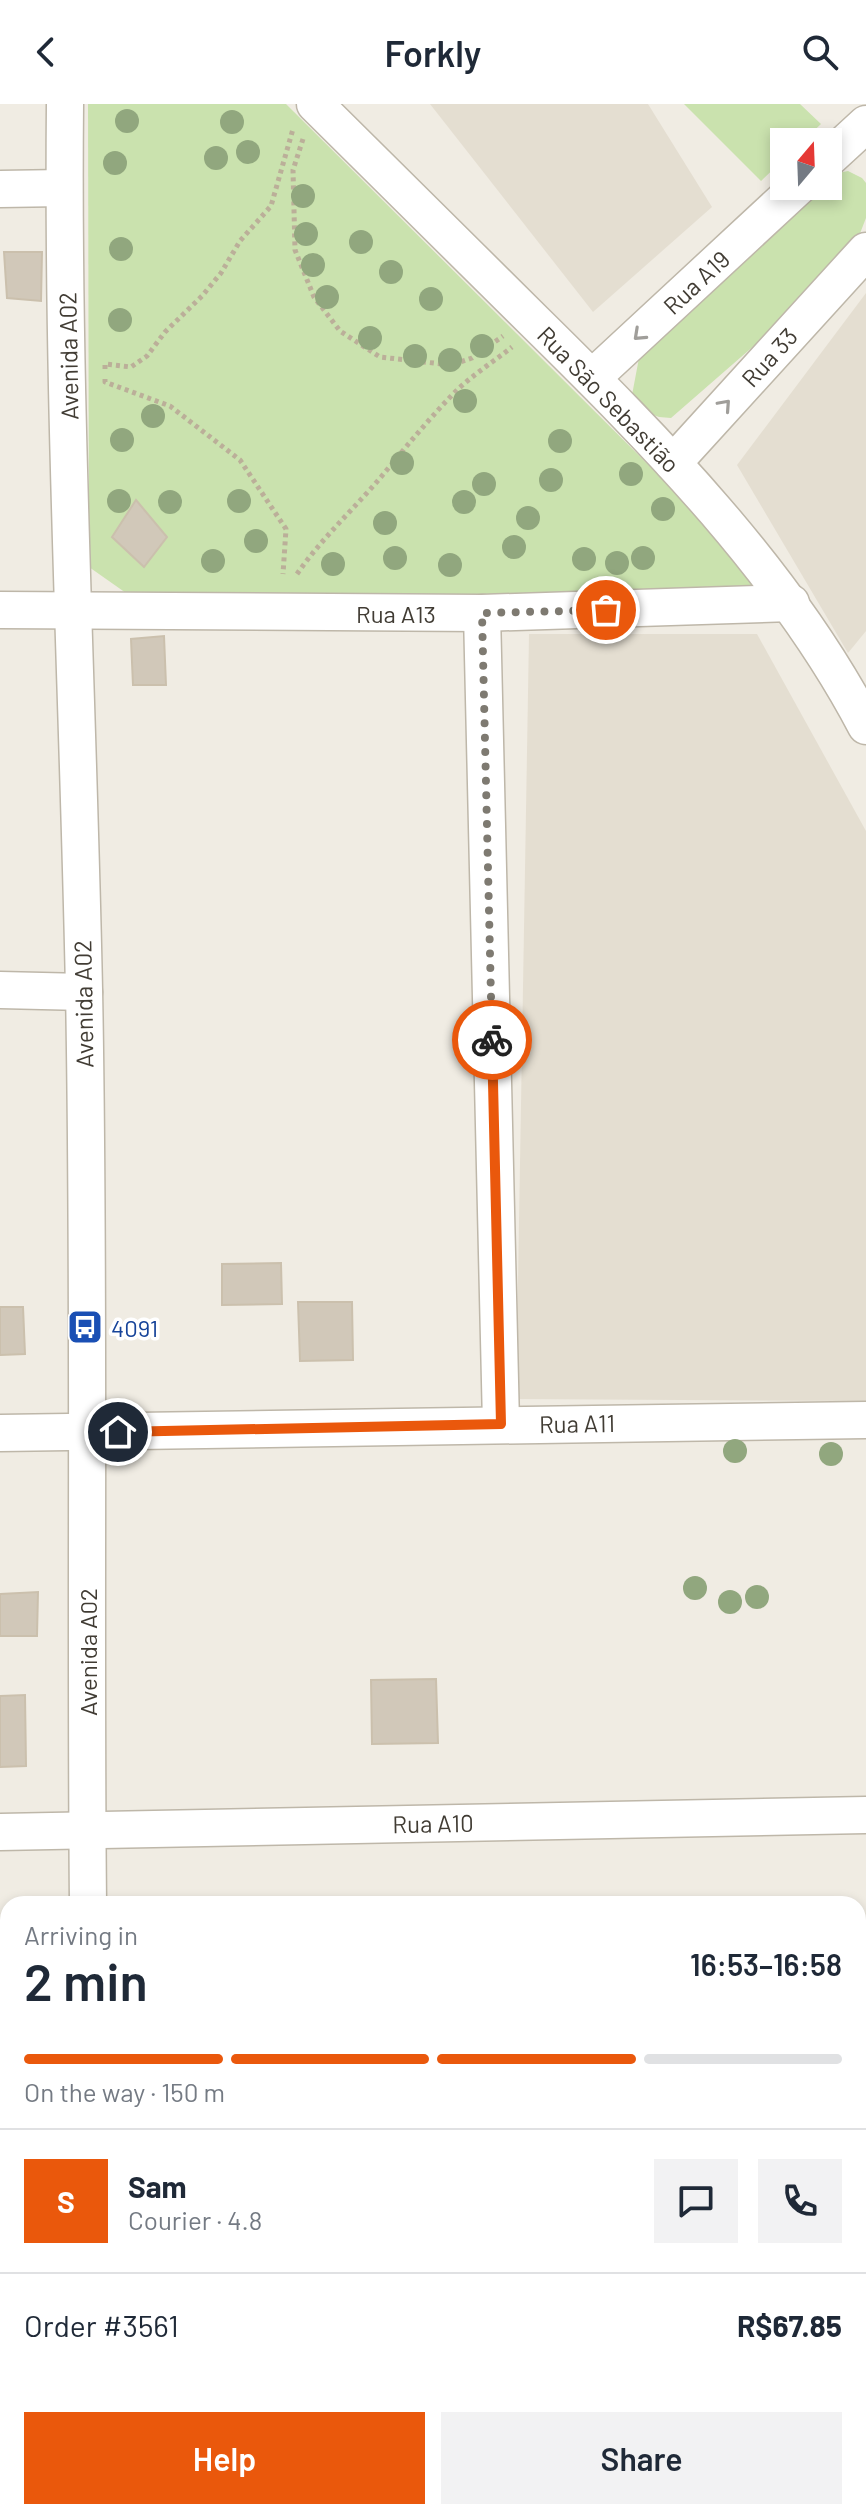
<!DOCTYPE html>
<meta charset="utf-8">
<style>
body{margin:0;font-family:Barlow,sans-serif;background:#f2f2f3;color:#1f2937;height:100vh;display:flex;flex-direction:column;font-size:30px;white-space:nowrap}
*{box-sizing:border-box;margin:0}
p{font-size:26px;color:#747a83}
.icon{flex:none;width:44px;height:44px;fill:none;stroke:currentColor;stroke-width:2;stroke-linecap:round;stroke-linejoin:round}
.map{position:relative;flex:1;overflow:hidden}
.side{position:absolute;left:0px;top:1792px;width:866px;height:624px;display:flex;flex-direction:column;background:#fff;border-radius:24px 24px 0 0;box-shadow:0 4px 12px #0003}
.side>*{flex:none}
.needle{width:52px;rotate:19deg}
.fabs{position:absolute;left:770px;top:24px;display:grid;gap:16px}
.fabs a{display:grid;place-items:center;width:72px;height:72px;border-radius:0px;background:#fff;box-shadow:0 4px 12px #0003;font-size:40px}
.pin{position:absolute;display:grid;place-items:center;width:68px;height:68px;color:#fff;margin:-34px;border:4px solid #fff;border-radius:50%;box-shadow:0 2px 8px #0007}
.courier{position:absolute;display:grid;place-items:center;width:80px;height:80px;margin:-40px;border:6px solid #ea580c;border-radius:50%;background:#fff;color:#222;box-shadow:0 2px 10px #0007}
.headline em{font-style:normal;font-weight:600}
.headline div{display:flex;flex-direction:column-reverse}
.headline{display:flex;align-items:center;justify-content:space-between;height:136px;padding:0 24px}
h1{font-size:52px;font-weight:600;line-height:60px}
.bar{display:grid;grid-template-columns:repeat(4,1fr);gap:12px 8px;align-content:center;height:96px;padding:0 24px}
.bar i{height:10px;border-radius:6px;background:#e0e1e3}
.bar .active{background:#ea580c}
.bar p{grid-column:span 4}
.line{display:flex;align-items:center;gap:20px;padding:0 24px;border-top:2px solid #e0e1e3}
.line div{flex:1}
.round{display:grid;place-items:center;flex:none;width:84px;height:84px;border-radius:0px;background:#f2f2f3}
.action{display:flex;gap:16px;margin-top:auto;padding:16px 24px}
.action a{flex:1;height:92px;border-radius:0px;background:#ea580c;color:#fff;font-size:32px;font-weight:600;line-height:92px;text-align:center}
.action a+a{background:#f2f2f3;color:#1f2937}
header{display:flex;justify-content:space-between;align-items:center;height:104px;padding:0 24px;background:#fff;font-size:36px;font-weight:600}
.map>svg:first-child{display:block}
.residential{fill:#e4ded1}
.green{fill:#cae2ae}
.building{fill:#d1c8b9;stroke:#cbc0ad;stroke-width:2}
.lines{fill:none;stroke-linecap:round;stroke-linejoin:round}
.minor-casing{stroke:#beb7a9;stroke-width:39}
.path{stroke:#bbaf99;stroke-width:5;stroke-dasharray:4 4;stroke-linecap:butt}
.minor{stroke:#fff;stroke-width:36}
.tree{fill:#91a77e}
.oneway{stroke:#a09e9a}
.done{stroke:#7e7a71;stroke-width:8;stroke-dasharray:0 14.4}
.route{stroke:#ea580c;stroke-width:10}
.labels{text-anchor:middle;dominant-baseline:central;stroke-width:7;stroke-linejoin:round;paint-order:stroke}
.street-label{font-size:24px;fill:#413c34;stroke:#fff}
.transit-label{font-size:24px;fill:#164399;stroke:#fff;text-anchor:start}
</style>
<header><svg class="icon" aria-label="back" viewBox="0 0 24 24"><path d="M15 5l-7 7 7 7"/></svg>Forkly<svg class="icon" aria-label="search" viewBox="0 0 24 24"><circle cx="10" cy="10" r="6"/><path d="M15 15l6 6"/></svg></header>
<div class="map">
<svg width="866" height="2416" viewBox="0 0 866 2416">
<rect width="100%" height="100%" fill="#f0ece3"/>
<g class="residential">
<path d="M430,0H648L712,103L593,208Z"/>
<path d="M866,189V527L848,549L737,361Z"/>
<path d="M529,530H757L866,727V1297L516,1295Z"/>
<path d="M858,2199H866V2416H540V2408H858Z"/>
</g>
<g class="green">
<path d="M88,0H286L760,472L759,493L126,489L89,463Z"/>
<path d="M684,0H800L821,20L802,38H784V55L761,77Z"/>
<path d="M848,67L862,74L866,79V114L857,137L834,172L671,314L659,313L637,305L632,291L639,254L812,82H828V71Z"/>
</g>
<g class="building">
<path d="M4,148H42L41,197L7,194Z"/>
<path d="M136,396L167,433L144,463L112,433Z"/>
<path d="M164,532L166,581H133L131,535Z"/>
<path d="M281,1159L282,1200L222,1201V1160Z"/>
<path d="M298,1198H352L353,1256L300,1257Z"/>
<path d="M0,1203H23L25,1250L0,1251Z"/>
<path d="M38,1488L37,1532H0V1490Z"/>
<path d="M436,1575L438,1639L372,1640L371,1576Z"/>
<path d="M25,1591L26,1662L0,1663V1592Z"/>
<rect x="0" y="2035" width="8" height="85"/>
<rect x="858" y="2203" width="8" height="75"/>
<path d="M8,2372V2408H55V2416H0V2373Z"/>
</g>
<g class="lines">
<defs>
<g id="minor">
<path d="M65,0C62,295 78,591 84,886C90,1191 85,1496 88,1800"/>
<path d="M315,0C388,72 461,144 534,217C656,337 786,469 866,622"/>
<path d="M828,55L866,20"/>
<path d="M0,85L64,84"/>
<path d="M592,274L799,82"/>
<path d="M673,359L866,147"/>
<path d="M0,506L482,509L791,499"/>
<path d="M482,509L501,1320"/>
<path d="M0,886L84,888"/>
<path d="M0,1329L866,1316"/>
<path d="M0,1728L866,1711"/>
<path d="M0,2154H8"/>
<path d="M858,2169L866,2170"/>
<path d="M98,2408V2416"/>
<path d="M512,2408V2416"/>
</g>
</defs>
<use href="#minor" class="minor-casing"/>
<g class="path">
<path d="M303,35L293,66L295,146L314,193L340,227L380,253L451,261L472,254L503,232"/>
<path d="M105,265V260L131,263L147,252L165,228L202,192L221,169L240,137L271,102L293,25"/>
<path d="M105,275V278L170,302L240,356L286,425L283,470"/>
<path d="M297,470C321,435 353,406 381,373C405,344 428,316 454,289C471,272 493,258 512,243"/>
</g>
<use href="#minor" class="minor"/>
</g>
<g class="tree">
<circle cx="127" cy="17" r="12"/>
<circle cx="232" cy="18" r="12"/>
<circle cx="248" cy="48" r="12"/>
<circle cx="216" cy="54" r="12"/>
<circle cx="115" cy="59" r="12"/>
<circle cx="303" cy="92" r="12"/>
<circle cx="306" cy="130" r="12"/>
<circle cx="361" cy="138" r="12"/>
<circle cx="121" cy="145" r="12"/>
<circle cx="313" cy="161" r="12"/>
<circle cx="391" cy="168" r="12"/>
<circle cx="327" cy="193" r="12"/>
<circle cx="431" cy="195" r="12"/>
<circle cx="120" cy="216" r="12"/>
<circle cx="370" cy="234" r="12"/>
<circle cx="482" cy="242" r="12"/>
<circle cx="415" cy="252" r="12"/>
<circle cx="450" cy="256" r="12"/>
<circle cx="465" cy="297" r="12"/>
<circle cx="153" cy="312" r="12"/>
<circle cx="122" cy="336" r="12"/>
<circle cx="560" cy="337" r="12"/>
<circle cx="402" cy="359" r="12"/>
<circle cx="631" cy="370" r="12"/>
<circle cx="551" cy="376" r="12"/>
<circle cx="484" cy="380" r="12"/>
<circle cx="119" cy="397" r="12"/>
<circle cx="239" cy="397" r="12"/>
<circle cx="170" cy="398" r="12"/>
<circle cx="464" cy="398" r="12"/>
<circle cx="663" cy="405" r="12"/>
<circle cx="528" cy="414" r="12"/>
<circle cx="385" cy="419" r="12"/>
<circle cx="256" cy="437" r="12"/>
<circle cx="514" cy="443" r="12"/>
<circle cx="395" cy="454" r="12"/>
<circle cx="643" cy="454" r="12"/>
<circle cx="584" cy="455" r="12"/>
<circle cx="213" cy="457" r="12"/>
<circle cx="617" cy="459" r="12"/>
<circle cx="333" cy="460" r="12"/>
<circle cx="450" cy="461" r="12"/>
<circle cx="735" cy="1347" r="12"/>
<circle cx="831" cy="1350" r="12"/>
<circle cx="695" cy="1484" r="12"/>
<circle cx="757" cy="1493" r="12"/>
<circle cx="730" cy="1498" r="12"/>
</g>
<defs><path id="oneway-chevron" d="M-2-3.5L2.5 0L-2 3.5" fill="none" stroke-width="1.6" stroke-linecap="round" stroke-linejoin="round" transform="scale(2)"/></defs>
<g class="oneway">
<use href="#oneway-chevron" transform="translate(639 231) rotate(137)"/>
<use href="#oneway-chevron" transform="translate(725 301) rotate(-48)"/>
</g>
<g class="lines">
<path class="done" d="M492,936L482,509L606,506"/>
<path class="route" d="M118,1328L501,1320L492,936"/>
</g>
<defs>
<symbol id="bus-square" viewBox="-11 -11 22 22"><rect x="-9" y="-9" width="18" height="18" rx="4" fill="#1a4fb4" stroke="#fff"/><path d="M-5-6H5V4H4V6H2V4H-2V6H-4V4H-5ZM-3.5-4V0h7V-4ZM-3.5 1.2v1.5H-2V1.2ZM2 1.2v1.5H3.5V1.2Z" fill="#fff"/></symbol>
</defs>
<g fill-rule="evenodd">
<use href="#bus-square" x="65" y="1203" width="40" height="40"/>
</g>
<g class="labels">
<g class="street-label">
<text transform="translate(696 178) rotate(-43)">Rua A19</text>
<text transform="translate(68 252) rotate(-91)">Avenida A02</text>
<text transform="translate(769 253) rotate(-48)">Rua 33</text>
<text transform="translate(609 295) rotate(46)">Rua São Sebastião</text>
<text x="396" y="509">Rua A13</text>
<text transform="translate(83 900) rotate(-91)">Avenida A02</text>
<text transform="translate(577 1319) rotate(-1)">Rua A11</text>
<text transform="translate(87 1548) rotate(-90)">Avenida A02</text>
<text transform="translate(433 1719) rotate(-1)">Rua A10</text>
</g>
<g class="transit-label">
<text x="111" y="1223">4091</text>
</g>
</g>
</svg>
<div class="fabs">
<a><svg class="needle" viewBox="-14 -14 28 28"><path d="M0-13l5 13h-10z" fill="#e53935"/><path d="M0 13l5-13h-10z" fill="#747a83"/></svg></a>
</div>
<div class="pin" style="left:606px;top:506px;background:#ea580c"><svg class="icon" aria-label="bag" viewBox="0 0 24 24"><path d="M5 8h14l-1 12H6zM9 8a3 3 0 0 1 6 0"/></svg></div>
<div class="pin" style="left:118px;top:1328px;background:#1f2937"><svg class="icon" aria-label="home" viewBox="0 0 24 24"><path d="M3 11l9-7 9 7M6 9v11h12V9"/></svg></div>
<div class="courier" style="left:492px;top:936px"><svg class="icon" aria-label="bike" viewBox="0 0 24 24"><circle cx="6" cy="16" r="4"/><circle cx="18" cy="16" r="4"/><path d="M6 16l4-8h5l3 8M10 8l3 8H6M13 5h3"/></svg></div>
<section class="side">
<div class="headline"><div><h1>2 min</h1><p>Arriving in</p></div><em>16:53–16:58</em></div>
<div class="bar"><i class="active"></i><i class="active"></i><i class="active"></i><i></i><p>On the way · 150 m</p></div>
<div class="line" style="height:144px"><b class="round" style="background:#ea580c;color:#fff">S</b><div><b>Sam</b><p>Courier · 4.8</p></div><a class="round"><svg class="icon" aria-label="chat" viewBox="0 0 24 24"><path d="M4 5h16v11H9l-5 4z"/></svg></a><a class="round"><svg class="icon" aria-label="phone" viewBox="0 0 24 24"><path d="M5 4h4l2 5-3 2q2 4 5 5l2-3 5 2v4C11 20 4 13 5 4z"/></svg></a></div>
<div class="line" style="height:104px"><div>Order #3561</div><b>R$67.85</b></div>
<div class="action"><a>Help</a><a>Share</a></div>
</section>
</div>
